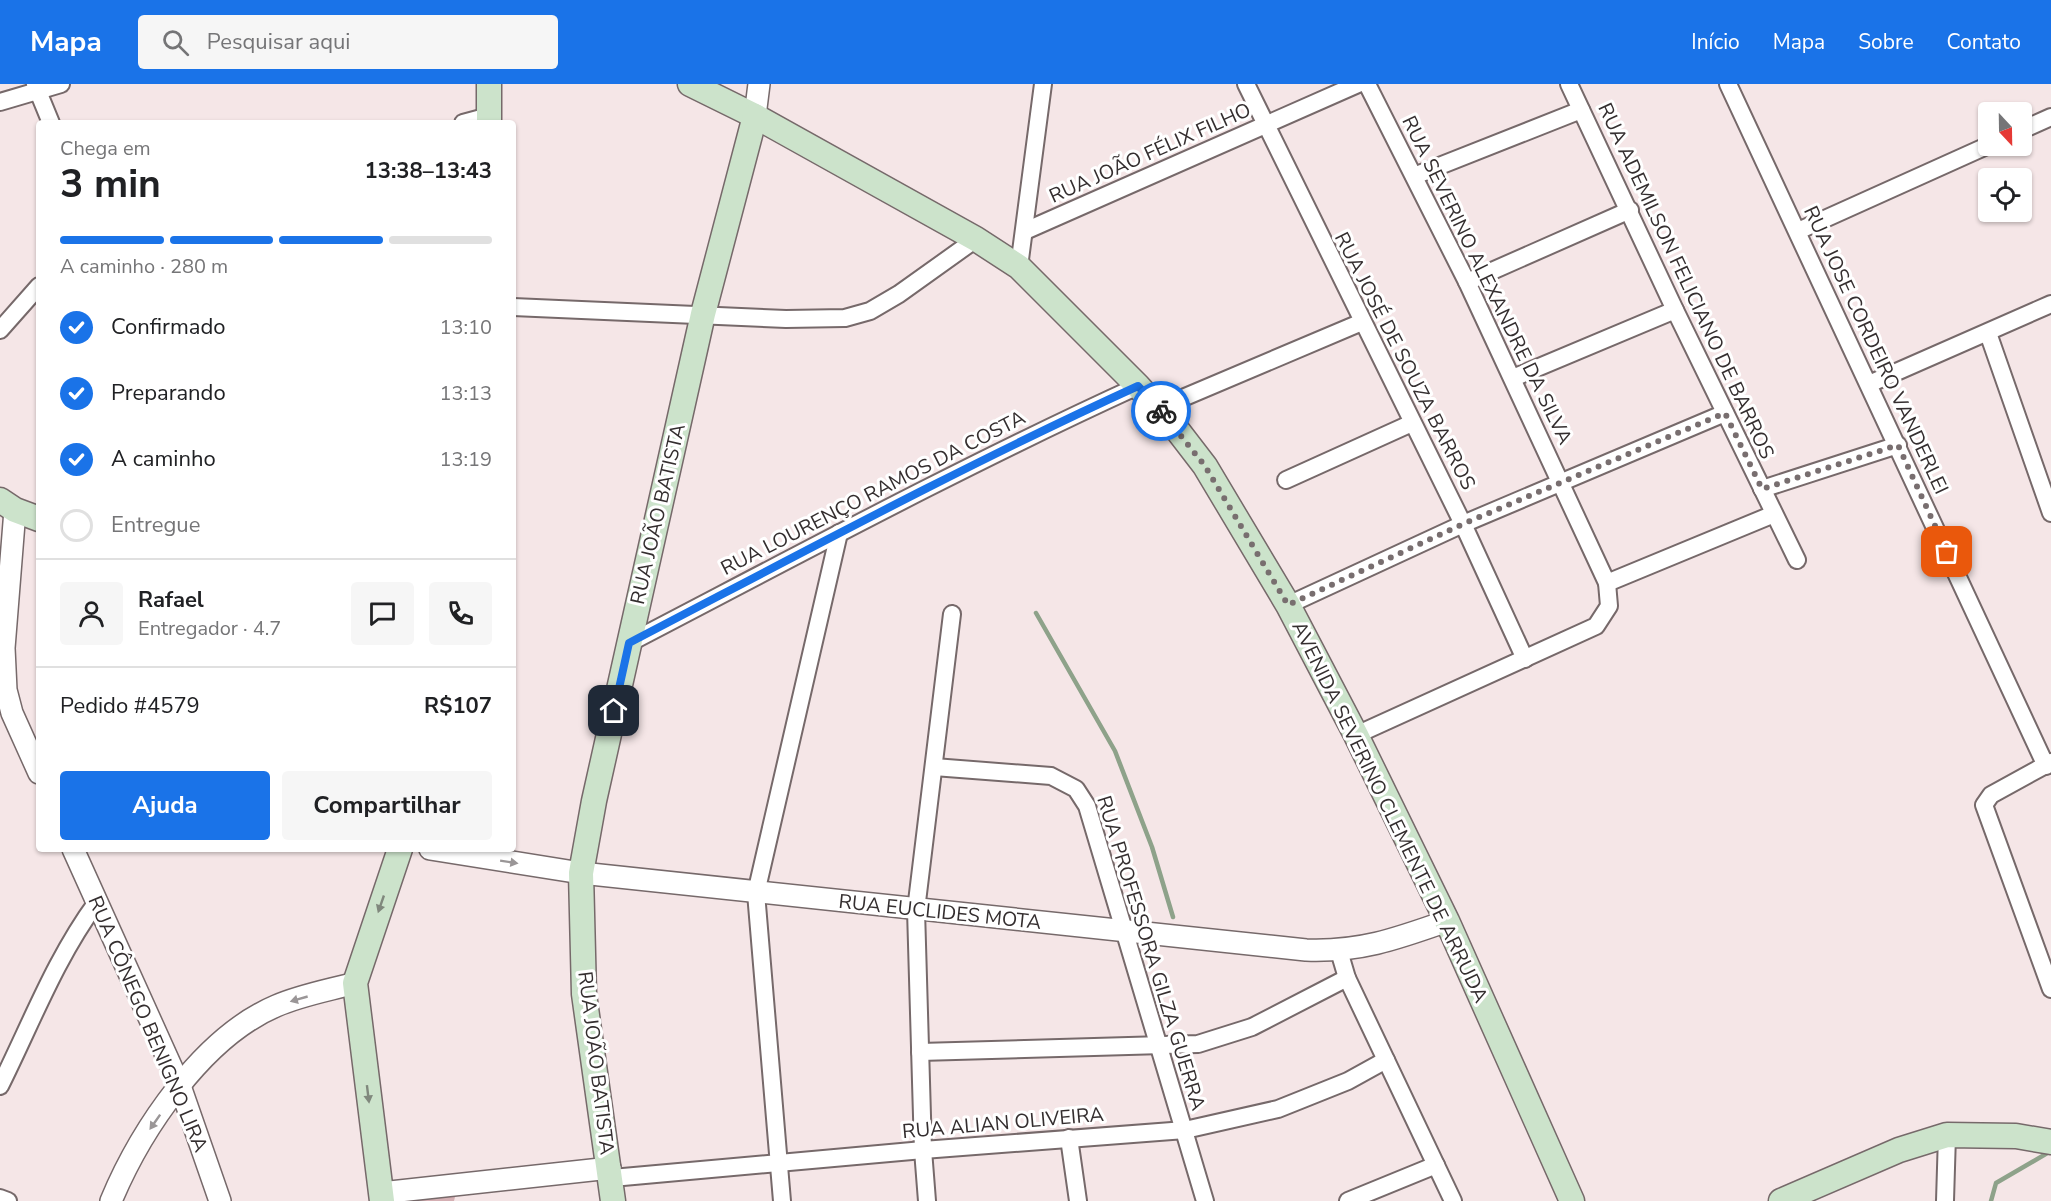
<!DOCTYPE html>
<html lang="pt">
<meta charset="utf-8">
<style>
body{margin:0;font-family:"Nunito Sans",sans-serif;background:#f6f6f6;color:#202124;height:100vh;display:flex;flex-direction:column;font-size:22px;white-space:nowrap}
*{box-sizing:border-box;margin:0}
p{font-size:20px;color:#757577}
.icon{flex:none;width:33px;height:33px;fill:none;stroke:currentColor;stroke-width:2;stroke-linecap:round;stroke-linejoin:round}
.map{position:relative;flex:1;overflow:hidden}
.details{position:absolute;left:36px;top:36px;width:480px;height:732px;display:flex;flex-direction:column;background:#fff;border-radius:6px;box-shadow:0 2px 4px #0004}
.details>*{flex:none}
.needle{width:39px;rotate:158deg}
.buttons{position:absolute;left:1978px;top:18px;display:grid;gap:12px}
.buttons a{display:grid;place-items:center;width:54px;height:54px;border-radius:6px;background:#fff;box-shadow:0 2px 4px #0004;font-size:30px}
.pin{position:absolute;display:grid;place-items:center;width:51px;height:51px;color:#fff;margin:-26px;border-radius:12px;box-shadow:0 3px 9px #0006}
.courier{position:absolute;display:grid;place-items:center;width:60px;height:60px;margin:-30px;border:4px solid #1a73e8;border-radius:50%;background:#fff;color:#222;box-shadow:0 2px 8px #0007}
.overview em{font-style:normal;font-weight:700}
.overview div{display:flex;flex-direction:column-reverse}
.overview{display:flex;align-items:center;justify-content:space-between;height:102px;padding:0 24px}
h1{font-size:39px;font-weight:700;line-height:45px}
.bar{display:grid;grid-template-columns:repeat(4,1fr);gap:9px 6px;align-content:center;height:72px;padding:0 24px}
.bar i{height:8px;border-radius:4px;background:#e0e0e0}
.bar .current{background:#1a73e8}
.bar p{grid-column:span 4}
.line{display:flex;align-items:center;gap:15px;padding:0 24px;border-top:2px solid #e0e0e0}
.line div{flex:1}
.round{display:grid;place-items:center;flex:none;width:63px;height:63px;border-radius:6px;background:#f6f6f6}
ol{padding:0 24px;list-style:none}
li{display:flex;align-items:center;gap:18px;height:66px}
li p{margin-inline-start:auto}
li .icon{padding:6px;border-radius:50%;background:#1a73e8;color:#fff;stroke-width:4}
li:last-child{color:#757577}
li i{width:33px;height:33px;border:3px solid #e0e0e0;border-radius:50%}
.button{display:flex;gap:12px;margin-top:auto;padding:12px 24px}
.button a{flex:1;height:69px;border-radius:6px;background:#1a73e8;color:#fff;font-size:24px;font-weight:700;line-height:69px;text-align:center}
.button a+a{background:#f6f6f6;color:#202124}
header{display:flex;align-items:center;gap:36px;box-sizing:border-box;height:84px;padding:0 30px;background:#1a73e8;color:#fff}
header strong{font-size:28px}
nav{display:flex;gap:33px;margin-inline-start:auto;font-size:21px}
.search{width:420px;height:54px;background:#f6f6f6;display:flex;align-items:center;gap:15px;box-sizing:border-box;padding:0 21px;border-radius:6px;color:#757577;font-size:22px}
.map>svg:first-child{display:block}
.green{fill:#d5afb3}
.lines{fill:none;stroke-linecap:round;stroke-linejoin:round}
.stream{stroke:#8ea28a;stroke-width:4.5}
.minor-casing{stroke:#76696a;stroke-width:20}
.tertiary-casing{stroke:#76696a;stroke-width:24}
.secondary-casing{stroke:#76696a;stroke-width:27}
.minor{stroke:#fff;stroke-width:16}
.tertiary{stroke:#fff;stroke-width:21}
.secondary{stroke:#cce3cb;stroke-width:24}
.oneway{fill:#9a9697}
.oneway2{fill:#80887d}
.done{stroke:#786e6f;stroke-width:6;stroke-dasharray:0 10.8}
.route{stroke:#1a73e8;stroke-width:8}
.labels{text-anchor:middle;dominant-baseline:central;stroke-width:6;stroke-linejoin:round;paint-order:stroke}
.street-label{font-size:20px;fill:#342e2f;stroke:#fff}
</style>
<header>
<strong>Mapa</strong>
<div class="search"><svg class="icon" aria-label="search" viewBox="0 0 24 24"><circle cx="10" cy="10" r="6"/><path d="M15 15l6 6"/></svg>Pesquisar aqui</div>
<nav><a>Início</a><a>Mapa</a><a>Sobre</a><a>Contato</a></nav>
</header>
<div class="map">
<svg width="2051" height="1117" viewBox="0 0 2051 1117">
<rect width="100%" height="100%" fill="#f5e6e7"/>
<path class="green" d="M457,1105L454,1117H389Z"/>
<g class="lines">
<g class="stream">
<path d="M1036,529L1115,667L1152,763L1173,833"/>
<path d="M1991,1117L1996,1099L2051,1067"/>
</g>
<defs>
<g id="minor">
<path d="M35,0L51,39"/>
<path d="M1246,0L1463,440L1525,575"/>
<path d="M1569,0L1675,226L1797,476"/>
<path d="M1728,0L2046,682"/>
<path d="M0,18L61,0"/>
<path d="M463,39L489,32"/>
<path d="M2022,46L2051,33"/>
<path d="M1414,92L1581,26"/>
<path d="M1025,147L1358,0"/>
<path d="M1798,147L1989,61"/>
<path d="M1019,183L1043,0"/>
<path d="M1467,198L1630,126"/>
<path d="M513,223L786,235L845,234L870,227L899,210L976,155"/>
<path d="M0,246L39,202"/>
<path d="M1988,249L2051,429"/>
<path d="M1513,294L1675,226"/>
<path d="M1869,300L2051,220"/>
<path d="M1159,324L1362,238"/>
<path d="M1286,396L1412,339"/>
<path d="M1762,405L1898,361"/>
<path d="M1607,499L1774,430"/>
<path d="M1288,521L1463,440L1725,329"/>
<path d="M629,559C798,471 965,381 1138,302"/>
<path d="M1356,651L1596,542L1609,522L1607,499L1467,198L1367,0"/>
<path d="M2051,678L1991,711L1984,721L2051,905"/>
<path d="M934,683L1051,692L1076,705L1087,722L1205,1117"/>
<path d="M1339,867L1347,894L1453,1117"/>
<path d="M920,968L1198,960L1252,943L1347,894"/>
<path d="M0,1002C31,940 55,875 97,818"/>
<path d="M1069,1054L1078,1117"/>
<path d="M612,1094L923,1066L1185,1046L1278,1025L1348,997L1386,976"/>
<path d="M0,1114L8,1117"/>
<path d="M782,1117L756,809L839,449"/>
<path d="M927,1117L923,1066L916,826L952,530"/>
<path d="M1348,1117L1436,1081"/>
<path d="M1945,1117L1947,1051"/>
</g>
<g id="tertiary">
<path d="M755,32L759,0"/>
<path d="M15,426L4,564L6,606L12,629L39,689"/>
<path d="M73,765L180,1002L220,1117"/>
<path d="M430,765L581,789L1306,866C1360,868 1396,855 1447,837"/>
<path d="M381,1109L610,1084"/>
<path d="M111,1117C141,1045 203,953 276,922C301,911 330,906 355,899"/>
</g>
<g id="secondary">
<path d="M690,0L755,32L976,155L1019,183L1138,302L1175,343L1205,382L1288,521L1356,651L1447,837L1572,1117"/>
<path d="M489,39V0"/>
<path d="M0,416L15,426L39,435"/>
<path d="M382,1117L355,899L400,765"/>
<path d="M613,1117L584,910L581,789L594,717L703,230L755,32"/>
<path d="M1781,1117L1899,1066L1947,1051L2016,1052L2051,1058"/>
</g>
</defs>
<use href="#minor" class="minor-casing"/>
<use href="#tertiary" class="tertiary-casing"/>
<use href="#secondary" class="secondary-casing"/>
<use href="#minor" class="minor"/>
<use href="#tertiary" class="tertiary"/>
<use href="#secondary" class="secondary"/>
</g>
<defs><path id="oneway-solid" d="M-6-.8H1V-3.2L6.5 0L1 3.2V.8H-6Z" transform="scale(1.5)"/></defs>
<g class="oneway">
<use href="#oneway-solid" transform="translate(509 778) rotate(9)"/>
<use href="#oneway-solid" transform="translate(299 915) rotate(164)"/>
<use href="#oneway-solid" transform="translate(155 1038) rotate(125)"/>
</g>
<g class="oneway2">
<use href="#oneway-solid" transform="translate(381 820) rotate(109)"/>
<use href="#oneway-solid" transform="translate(368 1010) rotate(83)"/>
</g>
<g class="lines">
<path class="done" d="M1161,327L1205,382L1288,521L1463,440L1725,329L1762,405L1898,361L1947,468"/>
<path class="route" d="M614,627L629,559C798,471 965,381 1138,302L1161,327"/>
</g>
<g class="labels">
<g class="street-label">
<text transform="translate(1150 69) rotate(-24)">RUA JOÃO FÉLIX FILHO</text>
<text transform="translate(1487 196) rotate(64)">RUA SEVERINO ALEXANDRE DA SILVA</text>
<text transform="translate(1686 197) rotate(65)">RUA ADEMILSON FELICIANO DE BARROS</text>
<text transform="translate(1876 266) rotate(65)">RUA JOSE CORDEIRO VANDERLEI</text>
<text transform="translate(1405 277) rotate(63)">RUA JOSÉ DE SOUZA BARROS</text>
<text transform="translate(873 409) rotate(-27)">RUA LOURENÇO RAMOS DA COSTA</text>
<text transform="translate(658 430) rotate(-77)">RUA JOÃO BATISTA</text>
<text transform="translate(1390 728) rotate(64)">AVENIDA SEVERINO CLEMENTE DE ARRUDA</text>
<text transform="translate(940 828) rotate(6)">RUA EUCLIDES MOTA</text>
<text transform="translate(1151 869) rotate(73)">RUA PROFESSORA GILZA GUERRA</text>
<text transform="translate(148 940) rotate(67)">RUA CÔNEGO BENIGNO LIRA</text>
<text transform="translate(596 979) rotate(83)">RUA JOÃO BATISTA</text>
<text transform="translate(1003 1039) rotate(-5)">RUA ALIAN OLIVEIRA</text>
</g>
</g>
</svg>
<div class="buttons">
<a><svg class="needle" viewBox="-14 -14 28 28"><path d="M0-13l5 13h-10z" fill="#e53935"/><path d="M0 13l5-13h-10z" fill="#757577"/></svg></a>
<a><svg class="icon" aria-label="locate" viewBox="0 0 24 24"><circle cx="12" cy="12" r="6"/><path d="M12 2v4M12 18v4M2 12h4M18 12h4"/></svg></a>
</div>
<div class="pin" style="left:1947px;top:468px;background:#ea580c"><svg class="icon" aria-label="bag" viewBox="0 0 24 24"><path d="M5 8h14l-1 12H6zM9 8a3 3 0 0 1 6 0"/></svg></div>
<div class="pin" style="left:614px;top:627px;background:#1f2937"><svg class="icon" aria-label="home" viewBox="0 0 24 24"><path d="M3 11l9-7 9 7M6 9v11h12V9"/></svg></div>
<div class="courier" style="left:1161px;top:327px"><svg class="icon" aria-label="bike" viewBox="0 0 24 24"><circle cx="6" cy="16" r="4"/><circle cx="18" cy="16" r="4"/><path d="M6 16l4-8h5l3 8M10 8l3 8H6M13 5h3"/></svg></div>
<section class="details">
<div class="overview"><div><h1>3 min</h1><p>Chega em</p></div><em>13:38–13:43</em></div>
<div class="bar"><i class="current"></i><i class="current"></i><i class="current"></i><i></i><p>A caminho · 280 m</p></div>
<ol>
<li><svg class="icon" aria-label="check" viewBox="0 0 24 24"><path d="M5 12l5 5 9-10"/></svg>Confirmado<p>13:10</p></li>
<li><svg class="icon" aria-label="check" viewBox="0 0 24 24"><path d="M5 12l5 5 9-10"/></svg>Preparando<p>13:13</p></li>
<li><svg class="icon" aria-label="check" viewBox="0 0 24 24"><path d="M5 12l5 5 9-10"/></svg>A caminho<p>13:19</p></li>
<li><i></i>Entregue</li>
</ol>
<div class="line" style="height:108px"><a class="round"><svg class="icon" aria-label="person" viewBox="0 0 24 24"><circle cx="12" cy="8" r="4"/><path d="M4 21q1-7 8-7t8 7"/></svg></a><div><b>Rafael</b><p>Entregador · 4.7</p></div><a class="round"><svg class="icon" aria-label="chat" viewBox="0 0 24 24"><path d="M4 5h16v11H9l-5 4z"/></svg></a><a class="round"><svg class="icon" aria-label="phone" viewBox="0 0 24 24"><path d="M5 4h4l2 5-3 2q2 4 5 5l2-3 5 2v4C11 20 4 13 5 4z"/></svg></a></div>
<div class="line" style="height:78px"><div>Pedido #4579</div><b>R$107</b></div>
<div class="button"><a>Ajuda</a><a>Compartilhar</a></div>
</section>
</div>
